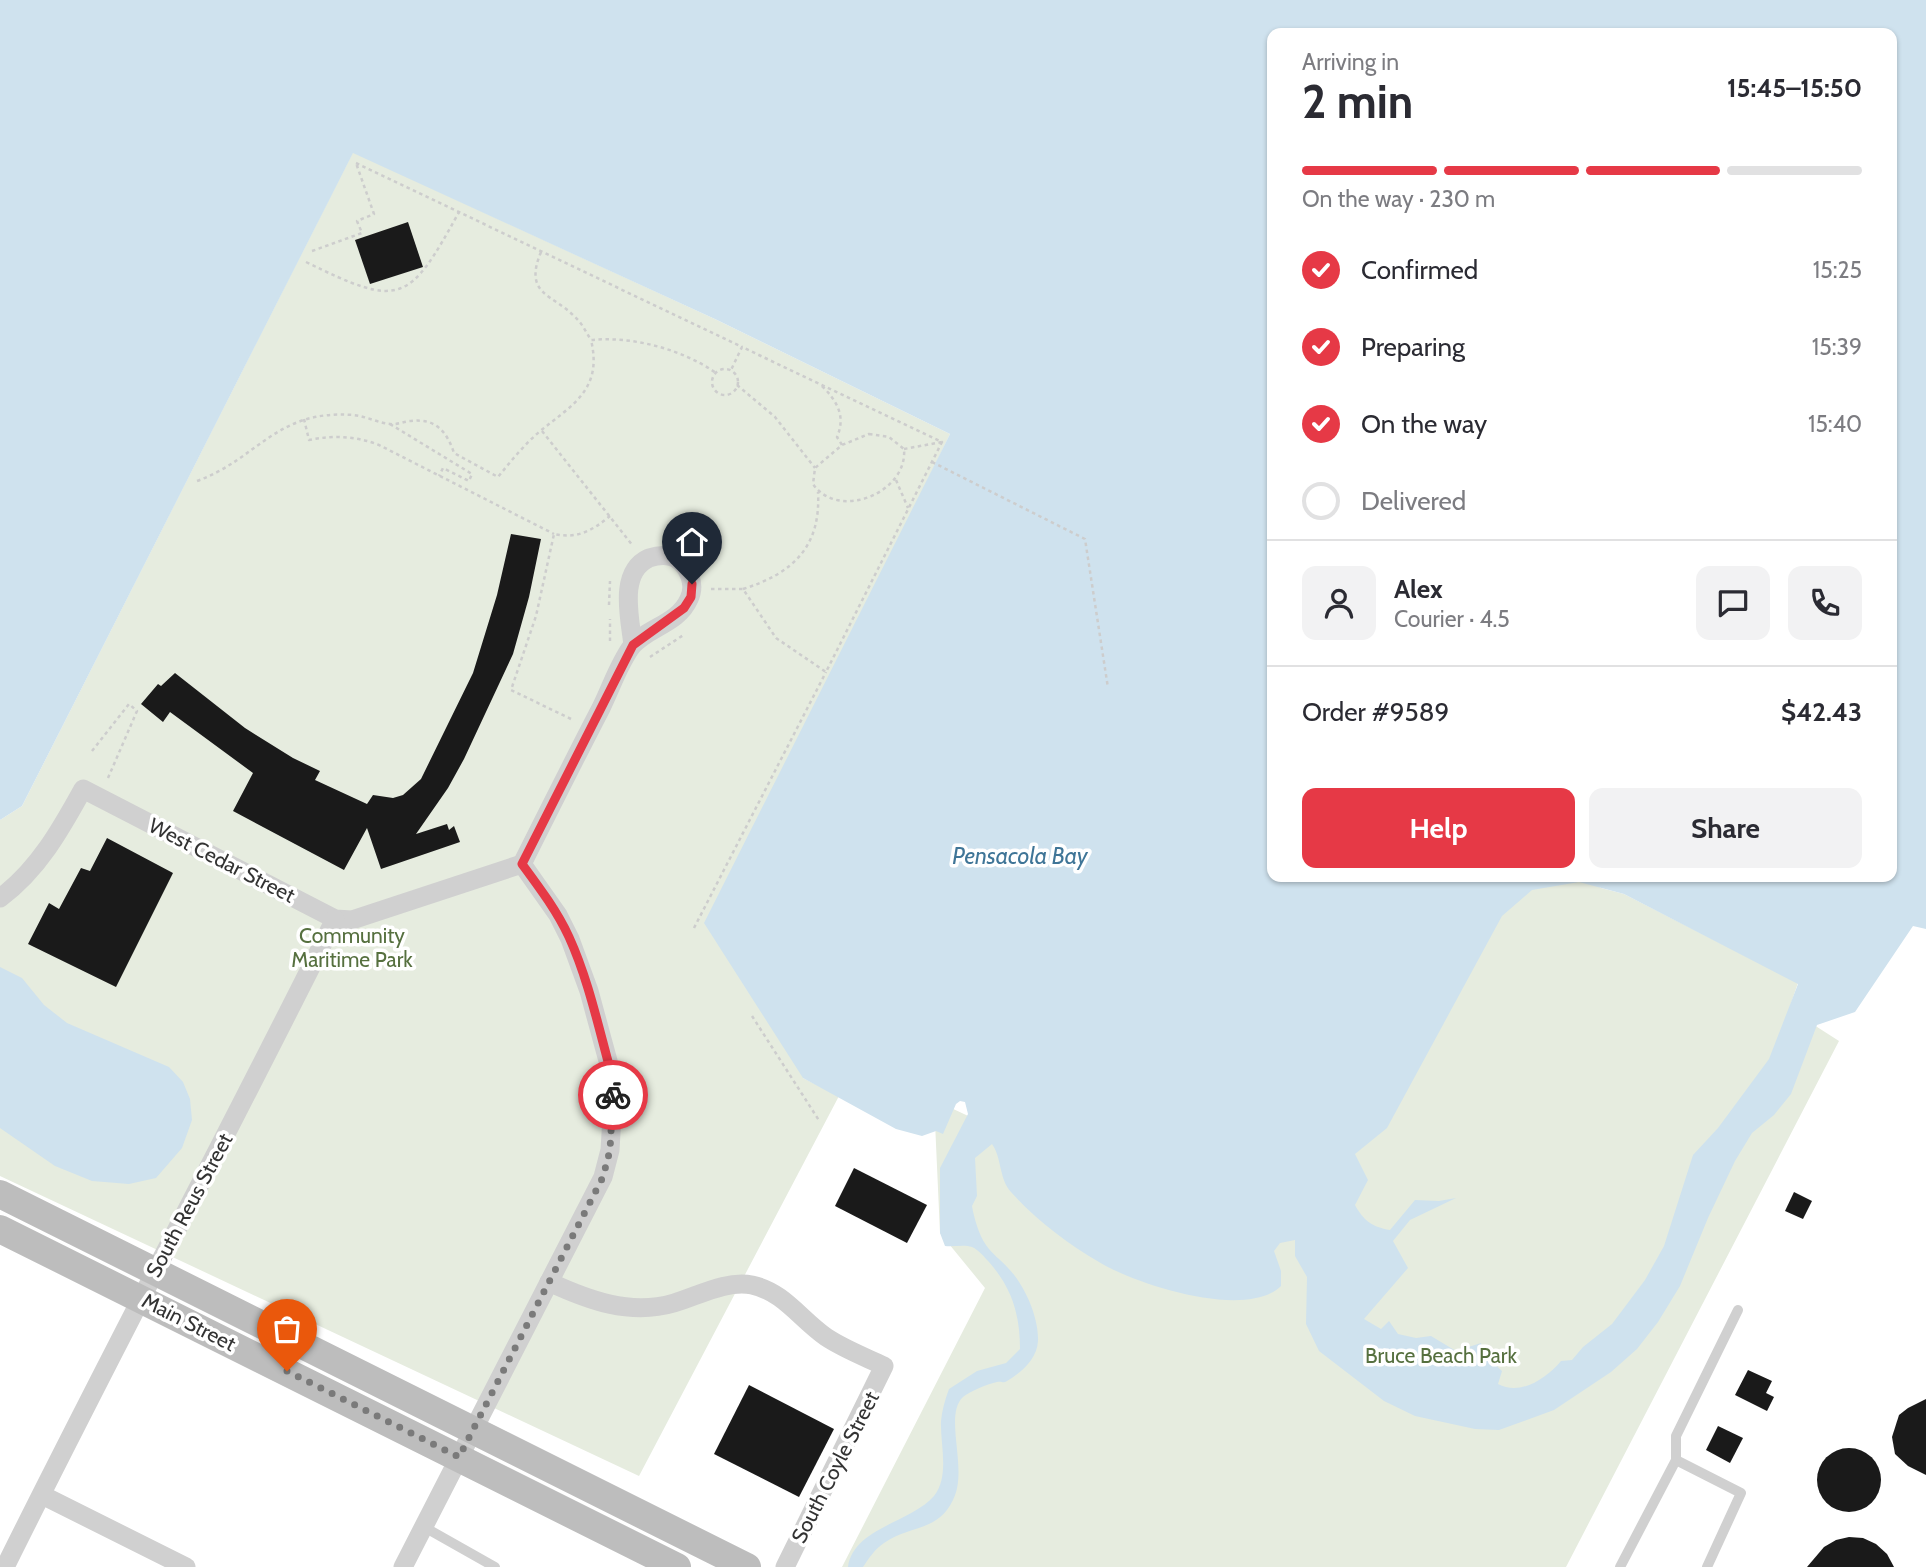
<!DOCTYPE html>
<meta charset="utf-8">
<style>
body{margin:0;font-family:Cabin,sans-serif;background:#f2f2f3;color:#2b2b33;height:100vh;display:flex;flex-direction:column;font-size:26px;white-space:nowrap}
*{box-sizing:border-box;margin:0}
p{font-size:23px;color:#7c7c81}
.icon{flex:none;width:38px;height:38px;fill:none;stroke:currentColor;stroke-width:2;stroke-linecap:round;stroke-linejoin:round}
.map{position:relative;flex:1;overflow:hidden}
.panel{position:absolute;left:1267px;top:28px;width:630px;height:854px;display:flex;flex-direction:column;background:#fff;border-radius:14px;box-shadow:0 2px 5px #0004}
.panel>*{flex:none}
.pin{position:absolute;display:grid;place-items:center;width:60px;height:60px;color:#fff;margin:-72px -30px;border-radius:50% 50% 50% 0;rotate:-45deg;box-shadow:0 0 7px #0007}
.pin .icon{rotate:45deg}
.courier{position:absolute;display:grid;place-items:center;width:70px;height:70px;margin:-35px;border:5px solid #e63946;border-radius:50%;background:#fff;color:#222;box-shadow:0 2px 9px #0007}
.overview em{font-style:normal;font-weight:700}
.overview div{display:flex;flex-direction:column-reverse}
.overview{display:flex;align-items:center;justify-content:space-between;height:119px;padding:0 35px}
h1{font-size:46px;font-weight:700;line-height:52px}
.bar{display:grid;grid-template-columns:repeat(4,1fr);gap:10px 7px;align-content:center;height:84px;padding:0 35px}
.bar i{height:9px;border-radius:5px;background:#e1e1e2}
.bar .current{background:#e63946}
.bar p{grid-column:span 4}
.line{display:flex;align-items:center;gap:18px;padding:0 35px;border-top:2px solid #e1e1e2}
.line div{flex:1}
.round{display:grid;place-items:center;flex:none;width:74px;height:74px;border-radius:14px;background:#f2f2f3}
ol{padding:0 35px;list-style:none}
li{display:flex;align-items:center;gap:21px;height:77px}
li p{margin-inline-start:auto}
li .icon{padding:7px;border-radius:50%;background:#e63946;color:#fff;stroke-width:4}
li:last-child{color:#7c7c81}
li i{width:38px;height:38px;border:4px solid #e1e1e2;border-radius:50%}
.primary-button{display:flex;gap:14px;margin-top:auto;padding:14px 35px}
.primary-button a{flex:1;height:80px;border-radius:14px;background:#e63946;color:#fff;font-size:28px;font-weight:700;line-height:80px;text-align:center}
.primary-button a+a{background:#f2f2f3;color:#2b2b33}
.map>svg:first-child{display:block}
.green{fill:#e6ecdf}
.water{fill:#cfe2ee;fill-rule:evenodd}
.building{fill:#1a1a1a}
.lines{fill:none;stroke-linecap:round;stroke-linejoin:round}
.path{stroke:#cdcdcd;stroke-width:2.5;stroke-dasharray:3.5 3.5;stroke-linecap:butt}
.lane{stroke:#d0d0d0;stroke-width:10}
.street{stroke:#d0d0d0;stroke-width:19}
.secondary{stroke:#bdbdbd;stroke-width:28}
.done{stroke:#7a7a7a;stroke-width:7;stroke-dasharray:0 12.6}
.route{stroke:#e63946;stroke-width:9}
.labels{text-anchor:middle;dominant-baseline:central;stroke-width:7;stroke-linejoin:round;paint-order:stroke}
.street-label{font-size:21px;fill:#333;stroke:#fff}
.park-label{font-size:21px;fill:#56703f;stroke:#fff}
.water-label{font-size:23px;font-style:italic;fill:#3f7597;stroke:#fff}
</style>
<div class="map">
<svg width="1926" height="1567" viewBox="0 0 1926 1567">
<rect width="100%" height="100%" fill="#fff"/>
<g class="green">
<path d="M353,152L717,320L950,434L878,582L803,1078L839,1096L639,1476L0,1176V820L22,806Z"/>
<path d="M1490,877H1583L1601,888L1624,894L1798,983L1789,1009L1839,1041L1566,1567H842L985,1288L940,1233L934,1100L1026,1143Z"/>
</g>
<g class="water">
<path d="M0,0H1926V929L1913,926L1855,1012L1817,1025L1791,1094L1774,1115L1752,1133L1735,1161L1708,1218L1680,1286L1658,1322L1637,1349L1611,1372L1554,1410L1499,1430L1475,1429L1415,1416L1384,1401L1319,1351L1306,1324L1307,1277L1295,1256V1240L1280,1243L1274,1251L1281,1271V1286C1246,1320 1137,1285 1099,1262C1068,1244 1036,1220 1011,1192C999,1179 1002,1158 992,1144L975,1158L977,1196L972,1206C974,1218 979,1235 986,1245C992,1254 1001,1260 1008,1268C1024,1284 1039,1317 1038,1341C1037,1359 1022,1372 1007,1381C1002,1384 1003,1381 997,1382C988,1384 970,1391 963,1397C943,1416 969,1469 953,1500C938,1532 909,1525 884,1543C875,1549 869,1558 863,1567H848C853,1528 912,1522 934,1496C950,1476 940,1444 941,1421C942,1410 945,1400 949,1389L977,1371L1006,1363L1020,1349C1020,1315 1012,1288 989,1262C984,1257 979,1250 972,1247C964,1244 954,1247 945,1246L940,1233V1168L968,1114L965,1102L960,1101L956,1104L943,1134L936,1131L922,1136L896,1129L803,1078L704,923L950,434L717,320L353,153L22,806L0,820ZM1892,33V877H1272V33ZM1579,882L1624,894L1798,984L1769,1059L1718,1128L1693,1155L1664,1246L1645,1280L1612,1324L1583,1347L1572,1360L1561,1361C1546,1379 1520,1396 1498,1384L1502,1371L1483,1353L1481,1343L1456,1351L1431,1336L1416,1338L1398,1334L1389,1321L1381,1329L1364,1319L1408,1268L1393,1241L1410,1220L1456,1198L1439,1201L1415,1200L1390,1230C1372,1227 1363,1220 1355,1205L1368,1180L1355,1154L1387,1128L1502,916L1532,890Z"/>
<path d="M0,967L22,978L44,1005L67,1023L169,1067L183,1082L190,1099L192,1120L182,1148L156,1178L129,1184L92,1181L55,1166L0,1128Z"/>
</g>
<g class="building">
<path d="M408,222L423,267L370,284L355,240Z"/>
<path d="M511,534L541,539L529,597L513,654L464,759L448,788L416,834L447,824L449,830L454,826L460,842L381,869L367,828L344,870L233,811L253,773L170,712L163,722L141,704L158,684L161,686L175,673L245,728L293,758L320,771L315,780L367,804L373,795L393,798L403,795L421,779L473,673L497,595Z"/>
<path d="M107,838L173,873L116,987L28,944L49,903L59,909L81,868L90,871Z"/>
<path d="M854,1168L927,1205L907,1243L835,1206Z"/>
<path d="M1794,1192L1812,1201L1803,1219L1785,1211Z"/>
<path d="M1748,1370L1772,1381L1766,1393L1774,1397L1767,1411L1735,1395Z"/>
<path d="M749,1385L834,1429L799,1497L714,1454Z"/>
<path d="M1926,1399V1475L1908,1466L1895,1454L1892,1437L1899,1415L1908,1408Z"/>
<path d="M1718,1426L1743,1438L1730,1463L1706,1450Z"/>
<circle cx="1849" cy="1480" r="32"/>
<path d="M1849,1537L1863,1538L1876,1544L1887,1554L1894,1567H1807L1824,1547L1836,1540Z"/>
</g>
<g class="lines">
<g class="path">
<path d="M356,163L742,347"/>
<path d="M312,251L362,233L357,221L374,214L356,163"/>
<path d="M541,252C523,295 553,294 575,317C582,323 586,332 591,340"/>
<path d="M306,262C401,309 409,303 459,212"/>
<circle cx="725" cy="382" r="13"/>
<path d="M737,385L775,417L815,468"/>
<path d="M822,386C837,401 846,416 837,437L842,445"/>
<path d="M304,419L309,440C334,435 356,436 379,445L554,534"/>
<path d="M390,424L472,474L469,481L443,468L439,476"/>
<path d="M542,431L633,546"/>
<path d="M869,434L889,437L904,449C908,493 838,521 813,484L815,468L842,445Z"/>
<path d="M904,449L942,442"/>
<path d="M932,462L1085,539L1108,688"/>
<path d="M896,480L908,508"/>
<path d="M197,481C258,459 276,409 353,415C366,416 378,423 390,424C397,425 405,421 411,421C436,418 447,432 454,453L498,477C511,461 524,445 539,432C572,405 603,390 591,340C632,336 682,349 716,373"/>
<path d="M711,589H743L776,638L826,672L942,442L742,347L731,370"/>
<path d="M743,589C794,573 821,546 818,492"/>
<path d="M609,605L610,581"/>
<path d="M610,641V619"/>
<path d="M650,657L685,634"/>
<path d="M571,719L511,690L536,616L554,534C577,539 592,531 610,516"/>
<path d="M92,751L129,704L137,711L108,778"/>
<path d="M694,928L826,672"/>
<path d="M752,1016L820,1122"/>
</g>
<g class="lane">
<path d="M1676,1460L1741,1493L1707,1567"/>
<path d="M424,1527L495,1567"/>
<path d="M1620,1567L1676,1460V1436L1738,1310"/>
</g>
<g class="street">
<path d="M522,864C548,812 574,760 601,708C611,688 619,663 632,646C648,627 678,624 689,599C696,585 689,566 675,558C667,554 658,555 649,558C618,572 630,618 633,645"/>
<path d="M0,898C38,870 61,829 83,789L335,919L352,920L522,864"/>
<path d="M549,1282C588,1300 630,1316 674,1303C698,1296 726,1280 752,1285C784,1292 800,1319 826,1337C844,1349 865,1357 884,1366L785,1567"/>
<path d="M42,1495L186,1567"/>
<path d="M5,1567C113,1349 227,1136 335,919"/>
<path d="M403,1567L603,1177L610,1150L614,1083L589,991L570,939L558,915L522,864"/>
</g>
<g class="secondary">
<path d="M0,1194L747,1567"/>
<path d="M0,1229L677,1567"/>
</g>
</g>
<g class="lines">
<path class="done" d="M287,1371L459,1457L603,1177L610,1150L613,1095"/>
<path class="route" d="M613,1095L614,1083C600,1035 590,983 569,937C557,911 539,887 522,864L633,645L684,608L691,597L692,584"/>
</g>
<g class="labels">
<g class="street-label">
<text transform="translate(222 860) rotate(27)">West Cedar Street</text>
<text transform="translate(189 1205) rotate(-62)">South Reus Street</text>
<text transform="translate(189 1322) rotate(27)">Main Street</text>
<text transform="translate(835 1467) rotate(-63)">South Coyle Street</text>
</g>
<g class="park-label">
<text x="352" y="935">Community<tspan x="352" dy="24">Maritime Park</tspan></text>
<text x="1441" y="1355">Bruce Beach Park</text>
</g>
<g class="water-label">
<text x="1020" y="856">Pensacola Bay</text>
</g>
</g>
</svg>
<div class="pin" style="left:287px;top:1371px;background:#ea580c"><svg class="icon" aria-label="bag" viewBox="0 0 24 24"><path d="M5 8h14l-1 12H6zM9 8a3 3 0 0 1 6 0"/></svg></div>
<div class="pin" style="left:692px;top:584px;background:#1f2937"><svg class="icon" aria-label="home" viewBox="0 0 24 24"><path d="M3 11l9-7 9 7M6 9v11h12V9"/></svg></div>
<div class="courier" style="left:613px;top:1095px"><svg class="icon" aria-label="bike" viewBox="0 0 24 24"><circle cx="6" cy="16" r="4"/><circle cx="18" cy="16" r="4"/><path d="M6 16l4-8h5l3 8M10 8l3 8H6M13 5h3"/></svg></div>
<section class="panel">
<div class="overview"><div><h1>2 min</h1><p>Arriving in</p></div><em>15:45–15:50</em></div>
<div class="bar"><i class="current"></i><i class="current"></i><i class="current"></i><i></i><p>On the way · 230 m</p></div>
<ol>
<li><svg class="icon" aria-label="check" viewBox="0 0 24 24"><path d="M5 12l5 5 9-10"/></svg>Confirmed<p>15:25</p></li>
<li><svg class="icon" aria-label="check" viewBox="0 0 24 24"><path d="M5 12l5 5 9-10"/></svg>Preparing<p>15:39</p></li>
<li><svg class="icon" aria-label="check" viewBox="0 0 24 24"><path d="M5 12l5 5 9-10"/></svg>On the way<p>15:40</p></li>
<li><i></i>Delivered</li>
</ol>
<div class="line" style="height:126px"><a class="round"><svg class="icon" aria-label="person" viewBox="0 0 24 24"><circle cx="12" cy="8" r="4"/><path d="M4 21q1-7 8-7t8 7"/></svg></a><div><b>Alex</b><p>Courier · 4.5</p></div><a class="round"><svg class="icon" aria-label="chat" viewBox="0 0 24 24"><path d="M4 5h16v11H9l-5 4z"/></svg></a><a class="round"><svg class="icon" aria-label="phone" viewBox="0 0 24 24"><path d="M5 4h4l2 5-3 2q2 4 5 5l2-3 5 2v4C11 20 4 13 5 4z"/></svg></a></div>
<div class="line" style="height:91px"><div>Order #9589</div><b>$42.43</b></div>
<div class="primary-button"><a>Help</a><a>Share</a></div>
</section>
</div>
